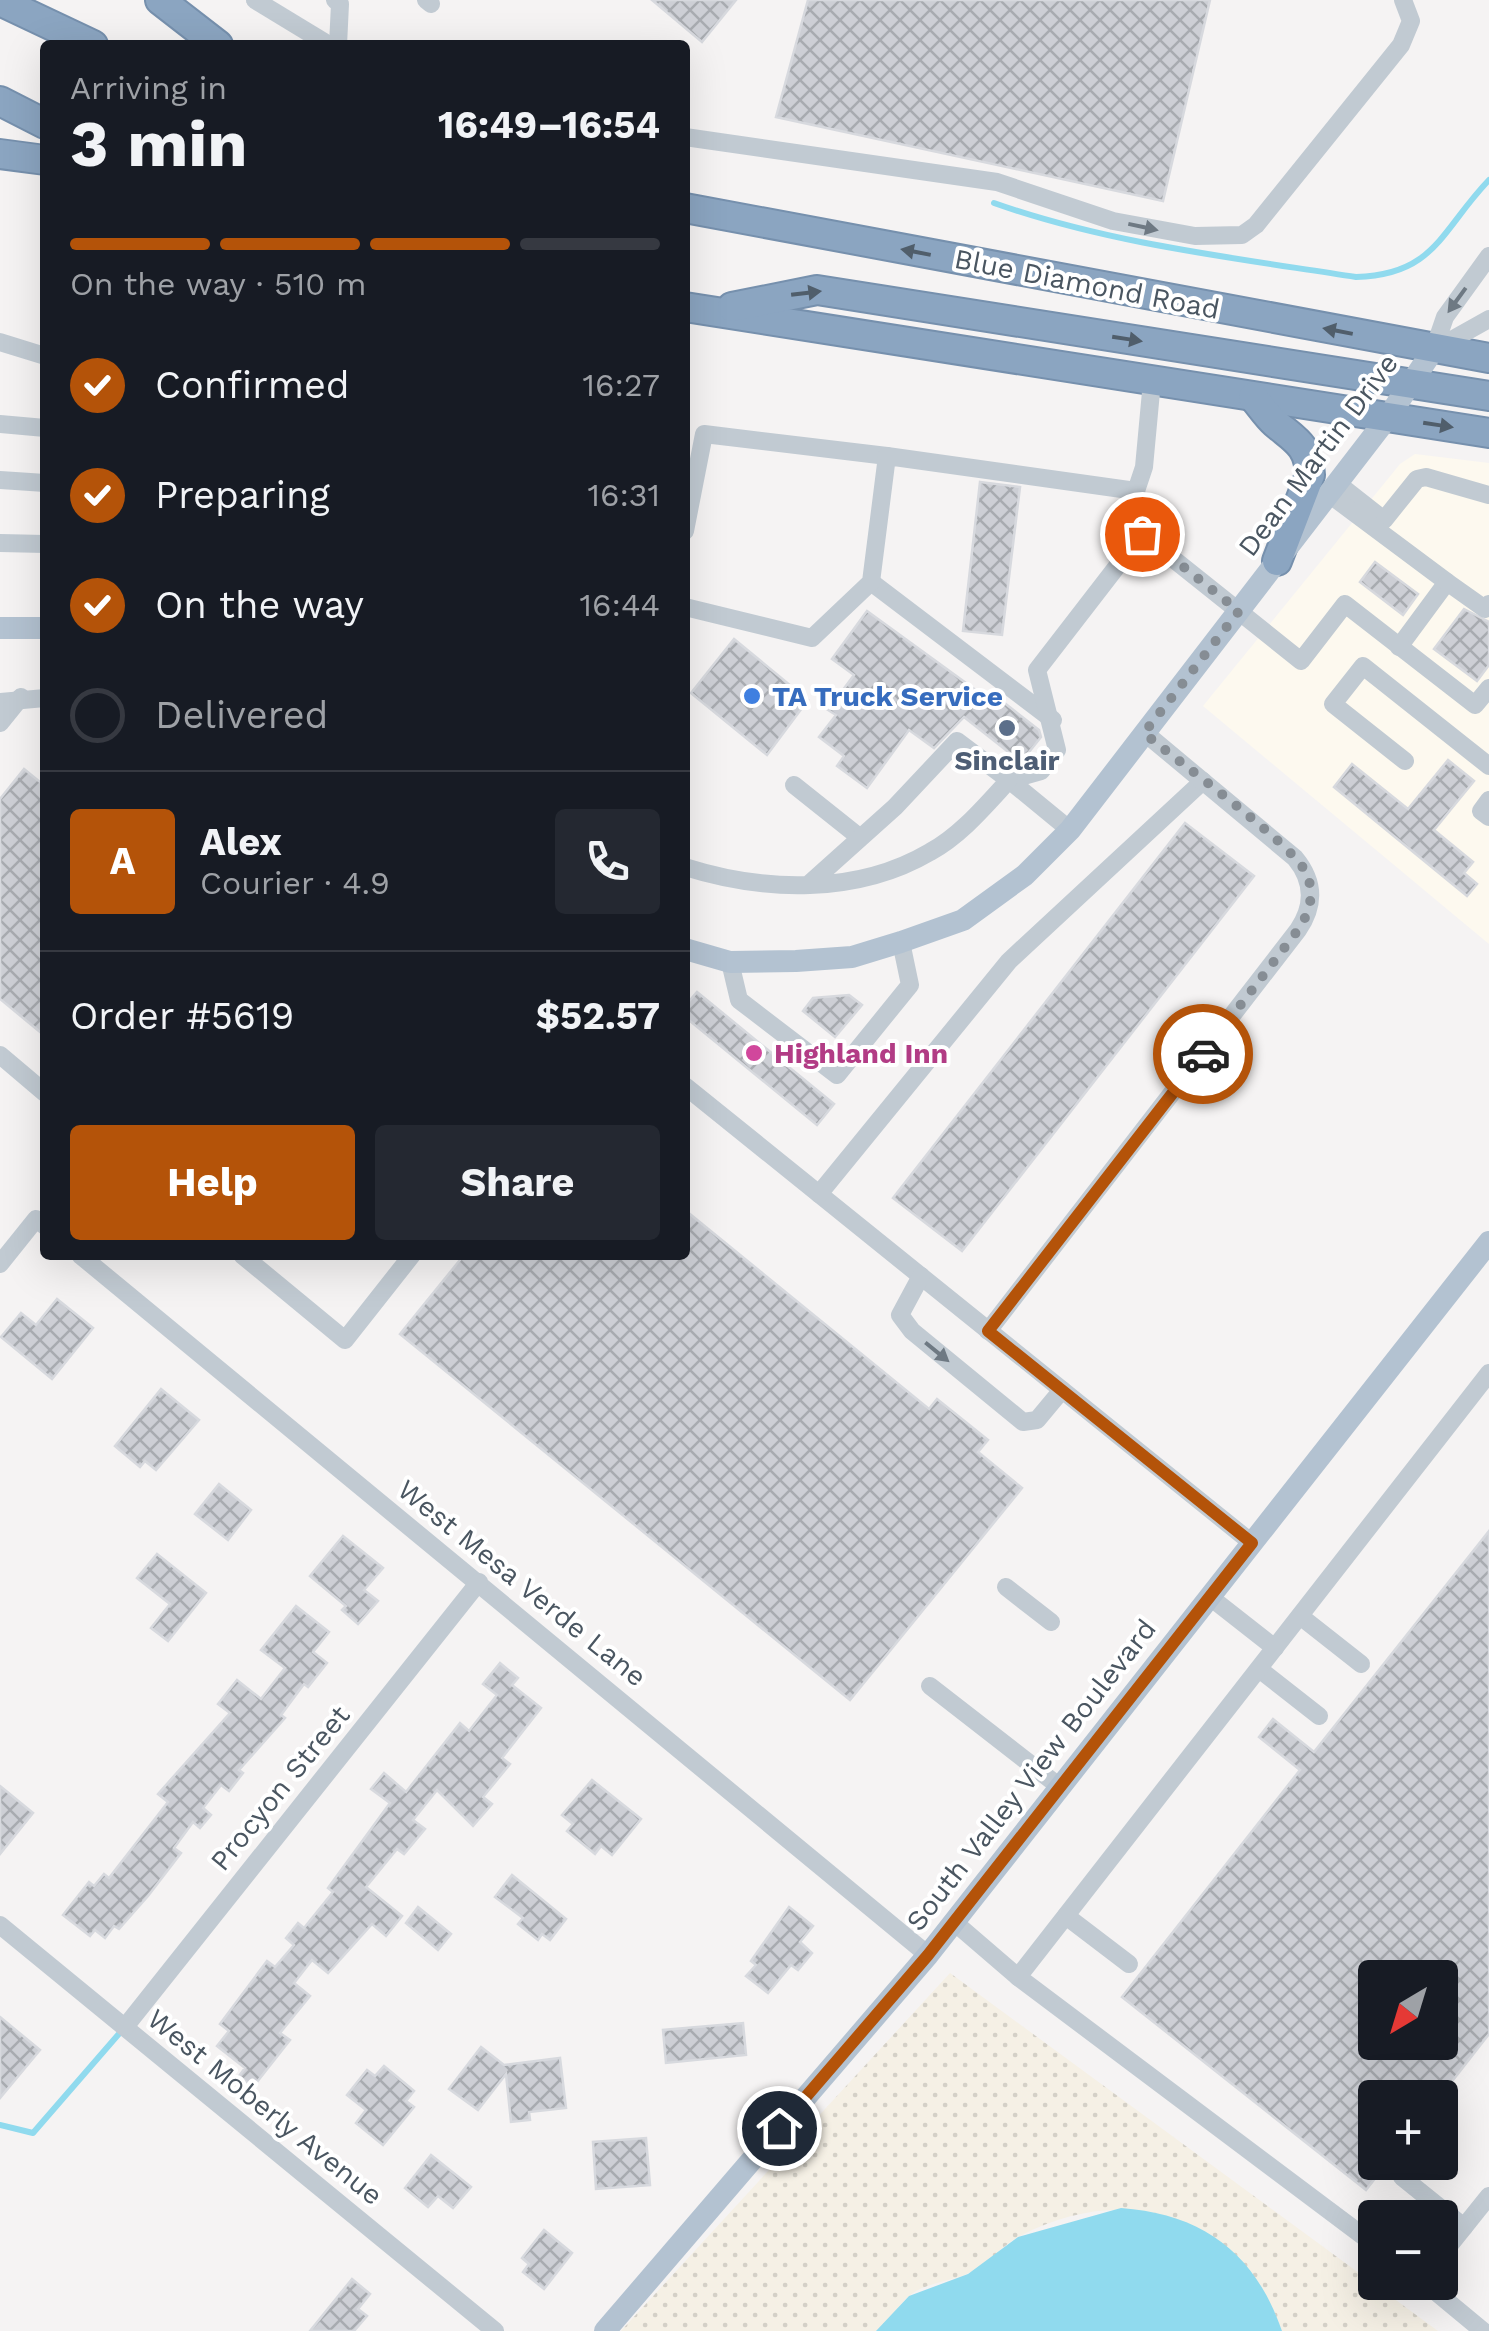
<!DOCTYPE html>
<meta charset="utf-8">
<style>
body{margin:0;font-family:"Work Sans",sans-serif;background:#242831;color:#f1f3f6;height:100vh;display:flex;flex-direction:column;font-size:38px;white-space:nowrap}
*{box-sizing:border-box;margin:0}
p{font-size:32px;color:#9ea1a6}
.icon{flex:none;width:55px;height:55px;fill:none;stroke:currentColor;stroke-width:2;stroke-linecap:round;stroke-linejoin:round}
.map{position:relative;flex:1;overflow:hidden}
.details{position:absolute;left:40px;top:40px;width:650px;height:1220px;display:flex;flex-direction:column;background:#171b24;border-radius:10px;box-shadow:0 10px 40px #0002}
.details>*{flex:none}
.needle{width:65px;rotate:218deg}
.tools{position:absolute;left:1358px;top:1960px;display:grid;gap:20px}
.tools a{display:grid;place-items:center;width:100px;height:100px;border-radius:10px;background:#171b24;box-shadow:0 10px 40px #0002;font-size:50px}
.pin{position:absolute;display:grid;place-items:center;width:85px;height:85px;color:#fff;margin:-42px;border:5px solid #fff;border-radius:50%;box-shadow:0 2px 10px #0007}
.courier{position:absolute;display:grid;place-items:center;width:100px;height:100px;margin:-50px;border:8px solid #b45309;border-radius:50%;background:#fff;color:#222;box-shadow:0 2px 12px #0007}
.head em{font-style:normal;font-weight:700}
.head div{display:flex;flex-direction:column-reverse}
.head{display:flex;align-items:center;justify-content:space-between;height:170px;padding:0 30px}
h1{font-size:65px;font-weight:700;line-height:75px}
.bar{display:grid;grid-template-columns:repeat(4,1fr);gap:15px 10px;align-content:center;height:120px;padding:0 30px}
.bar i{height:12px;border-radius:8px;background:#363941}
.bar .current{background:#b45309}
.bar p{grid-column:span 4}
.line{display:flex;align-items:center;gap:25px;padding:0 30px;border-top:2px solid #363941}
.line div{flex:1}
.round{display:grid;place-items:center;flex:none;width:105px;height:105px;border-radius:10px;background:#242831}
ol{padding:0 30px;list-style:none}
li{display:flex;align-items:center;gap:30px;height:110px}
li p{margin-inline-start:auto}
li .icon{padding:10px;border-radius:50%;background:#b45309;color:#fff;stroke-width:4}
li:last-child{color:#9ea1a6}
li i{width:55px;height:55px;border:5px solid #363941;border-radius:50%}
.button{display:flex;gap:20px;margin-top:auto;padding:20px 30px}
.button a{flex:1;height:115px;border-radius:10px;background:#b45309;color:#fff;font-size:40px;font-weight:700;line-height:115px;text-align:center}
.button a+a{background:#242831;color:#f1f3f6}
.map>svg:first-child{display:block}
.commercial{fill:#fdf9ef}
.sand{fill:url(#sand-dots)}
.water{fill:#90daee}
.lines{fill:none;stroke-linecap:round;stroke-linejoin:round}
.stream{stroke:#90daee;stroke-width:6}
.building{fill:url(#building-cross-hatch);stroke:#d7d9de;stroke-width:2.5;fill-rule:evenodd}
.highway-casing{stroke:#7690ad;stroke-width:32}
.minor{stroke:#c1cad2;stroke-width:18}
.major{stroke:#b3c2d1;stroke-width:22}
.highway{stroke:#8ba5c1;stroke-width:28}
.oneway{fill:#6e7983}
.oneway2{fill:#505e6b}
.done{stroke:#868d94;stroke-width:10;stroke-dasharray:0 18}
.route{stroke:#b45309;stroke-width:12}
.shop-dot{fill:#3f7fe0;stroke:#fff;stroke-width:4}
.service-dot{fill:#5c6f8a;stroke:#fff;stroke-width:4}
.hotel-dot{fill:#d1479c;stroke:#fff;stroke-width:4}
.labels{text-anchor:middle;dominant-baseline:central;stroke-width:8;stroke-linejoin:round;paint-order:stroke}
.street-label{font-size:28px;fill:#4a5661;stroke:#fff}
.shop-label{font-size:28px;font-weight:bold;fill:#366cbe;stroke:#fff;text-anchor:start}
.service-label{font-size:28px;font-weight:bold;fill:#4e5e75;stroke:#fff}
.hotel-label{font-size:28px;font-weight:bold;fill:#b23c85;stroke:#fff;text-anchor:start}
</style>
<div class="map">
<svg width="1489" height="2331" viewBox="0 0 1489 2331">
<defs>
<pattern id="sand-dots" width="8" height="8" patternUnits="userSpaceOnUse" patternTransform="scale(2.5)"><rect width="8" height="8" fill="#f5f0e5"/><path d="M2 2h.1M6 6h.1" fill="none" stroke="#d4d0c7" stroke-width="1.8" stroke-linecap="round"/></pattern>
<pattern id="building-cross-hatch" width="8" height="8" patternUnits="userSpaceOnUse" patternTransform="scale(2.5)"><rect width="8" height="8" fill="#cdcfd5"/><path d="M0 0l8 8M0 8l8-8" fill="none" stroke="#a8abb0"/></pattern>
</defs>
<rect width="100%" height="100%" fill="#f5f3f3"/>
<path class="commercial" d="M1415,454L1489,463V944L1203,706L1400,464Z"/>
<path class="sand" d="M950,1973L1438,2331H1282C1241,2215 1127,2180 1020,2236C1002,2245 990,2263 971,2272C952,2282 924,2282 908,2297C896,2308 889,2321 876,2331H621Z"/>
<path class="water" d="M1121,2208C1203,2214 1255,2253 1282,2331H876L909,2296L968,2274L1018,2237Z"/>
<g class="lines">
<g class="stream">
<path d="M994,203C1110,244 1235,258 1356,277C1435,275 1441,230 1489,180"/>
<path d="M0,2125L33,2133L124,2028"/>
</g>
</g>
<g class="building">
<path d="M652,0H736L702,42Z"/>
<path d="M808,0H1210L1163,201L776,117Z"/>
<path d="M980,482L1020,487L1002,635L963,631Z"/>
<path d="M1375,562L1418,594L1403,615L1360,582Z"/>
<path d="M1464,609L1489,622V665L1477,681L1434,649Z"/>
<path d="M867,611L988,699L993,694L1039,730L1041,737L1021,762L964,717L934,748L909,730L867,788L837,766L844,756L819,737L836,715L828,710L854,675L832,659Z"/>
<path d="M734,639L808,700L767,755L691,693Z"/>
<path d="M1448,760L1474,781L1434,830L1473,862L1464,873L1477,884L1467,896L1334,787L1352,764L1408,809Z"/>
<path d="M24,769L45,786V1036L0,999V799Z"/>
<path d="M1185,823L1254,876L962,1251L893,1198Z"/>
<path d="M697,992L834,1104L817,1125L685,1017V1006Z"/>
<path d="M849,995L862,1005L835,1037L803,1011L813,998Z"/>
<path d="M685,1210L929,1409L937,1399L988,1440L978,1452L1022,1488L850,1700L400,1334L464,1255H685Z"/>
<path d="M57,1299L93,1328L52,1379L1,1337L21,1313L36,1325Z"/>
<path d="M161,1389L199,1420L156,1470L145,1461L140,1467L115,1446Z"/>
<path d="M219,1484L251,1510L228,1540L195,1514Z"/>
<path d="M1489,1531V2034L1439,2098H1375V2162H1388L1366,2190L1122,1997L1300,1770L1259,1737L1273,1719L1314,1752ZM1375,1978H1440V2042H1375Z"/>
<path d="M343,1536L383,1568L364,1590L378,1601L358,1624L342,1610L346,1606L310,1576Z"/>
<path d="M157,1554L206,1593L168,1641L151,1628L170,1604L137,1578Z"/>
<path d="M296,1606L329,1632L313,1652L327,1663L308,1687L304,1684L281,1715L285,1718L239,1770L243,1773L229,1791L221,1785L203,1808L211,1815L200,1828L193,1822L174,1848L181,1853L148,1896L119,1929L114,1926L105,1938L95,1930L90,1936L63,1915L89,1882L94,1886L104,1874L109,1878L168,1802L158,1794L230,1713L218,1704L237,1680L261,1699L285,1668L261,1650Z"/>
<path d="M500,1663L518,1678L512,1685L541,1708L502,1758L510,1764L483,1797L492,1804L473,1826L437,1790L413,1820L425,1829L404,1854L397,1849L366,1887L402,1916L386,1936L372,1924L328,1973L312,1960L294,1983L310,1996L280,2033L290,2040L253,2087L239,2076L245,2068L217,2046L229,2031L220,2024L267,1961L275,1967L294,1945L286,1938L298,1923L304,1928L333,1892L328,1888L390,1803L371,1789L384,1773L406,1792L460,1723L469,1731L497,1695L483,1684Z"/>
<path d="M592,1780L641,1819L612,1855L601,1846L595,1854L567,1831L573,1824L562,1815Z"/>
<path d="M0,1786L33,1813L0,1854Z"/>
<path d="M512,1875L566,1919L550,1940L542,1934L538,1940L518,1924L523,1918L495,1897Z"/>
<path d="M418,1907L451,1934L438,1950L406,1923Z"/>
<path d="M789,1907L813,1926L800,1942L812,1953L798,1970L791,1965L768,1993L746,1976L756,1965L751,1961Z"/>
<path d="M0,2017L40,2050L0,2098Z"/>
<path d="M743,2023L746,2055L666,2063L663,2030Z"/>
<path d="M481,2047L504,2065L560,2058L566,2108L529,2112L530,2120L511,2122L506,2074L478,2110L449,2089Z"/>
<path d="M384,2066L414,2091L406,2101L414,2107L383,2145L356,2123L366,2110L347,2095L367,2070L375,2076Z"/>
<path d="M646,2138L650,2185L596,2189L593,2142Z"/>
<path d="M431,2155L471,2187L453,2208L438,2196L428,2207L405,2188Z"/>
<path d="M544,2230L572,2253L544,2289L523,2272L529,2264L522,2258Z"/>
<path d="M352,2279L370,2294L358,2309L367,2316L354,2331H310Z"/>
</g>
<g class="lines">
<defs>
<g id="highway">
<path d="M160,0L218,45"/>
<path d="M0,1L93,45"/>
<path d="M0,101L45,124"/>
<path d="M0,154L45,160"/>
<path d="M685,208L1489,358"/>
<path d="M685,307L1489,433"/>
<path d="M732,307L817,290L1489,396"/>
<path d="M1253,397C1260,405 1267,416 1275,423C1295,440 1309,445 1310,475L1277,561"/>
</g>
</defs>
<use href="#highway" class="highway-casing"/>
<g class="minor">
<path d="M255,0L329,45"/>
<path d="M335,0L340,4L338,45"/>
<path d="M426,0L431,4"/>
<path d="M685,137L997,182L1113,221L1195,236L1242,235L1256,225L1401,45L1411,21L1403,0"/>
<path d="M0,342L45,356"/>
<path d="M1439,347L1489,319"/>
<path d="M1434,349L1445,317L1489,256"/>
<path d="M0,424L45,428"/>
<path d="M0,480L45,483"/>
<path d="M1337,483L1384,520L1417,479L1426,477L1489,495"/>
<path d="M1136,491L1144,467L1152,381"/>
<path d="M1329,494L1447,582L1399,647"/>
<path d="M685,531L704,434L887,456"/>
<path d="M1142,534L1301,661L1345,604L1475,705L1489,688"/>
<path d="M0,543L45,544"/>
<path d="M871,582L1053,720"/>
<path d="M1447,582L1485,609L1489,604"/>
<path d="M685,607L812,638L871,582L887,456L1136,491L1142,534L1037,670L1057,750L1041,771L1009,780"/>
<path d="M0,702L45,698"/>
<path d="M0,723L21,697"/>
<path d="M1405,761L1333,704L1363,666L1489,766"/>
<path d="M1009,780L1070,830"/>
<path d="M794,785L858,836"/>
<path d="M1489,800L1481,811L1489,817"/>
<path d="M685,867C764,892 857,895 930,852C961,835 985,806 1009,780L957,741L895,807L808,885"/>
<path d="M730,962L739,1000L837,1075L910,985L901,942"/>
<path d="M0,1055L45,1093"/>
<path d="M685,1086L1252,1543"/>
<path d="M819,1194L1009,961L1203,781"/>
<path d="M80,1255L928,1955"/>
<path d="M242,1255L345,1340L412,1255"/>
<path d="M0,1264L36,1219L45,1226"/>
<path d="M921,1276L900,1315L912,1331L1023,1422L1037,1420L1062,1390"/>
<path d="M988,1331L1298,930C1315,905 1314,881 1295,858L1145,733"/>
<path d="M1006,1587L1051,1622"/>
<path d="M1210,1597L1275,1648"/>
<path d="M1300,1616L1361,1664"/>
<path d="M1259,1669L1319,1716"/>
<path d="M930,1686L1060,1787"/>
<path d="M1066,1916L1129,1964"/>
<path d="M954,1922L1018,1977"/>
<path d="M0,1925L495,2331"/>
<path d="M125,2027L479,1582"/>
<path d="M1402,2177L1464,2227"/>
<path d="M1375,2245L1018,1977L1489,1373"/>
<path d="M1440,2257L1489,2196"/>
<path d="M1424,2282L1483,2331"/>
</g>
<g class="major">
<path d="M0,628H45"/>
<path d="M685,949L730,962L796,961L852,957L901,942L963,920L1025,875L1070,830L1388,417L1434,349"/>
<path d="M605,2331L928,1955L1489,1242"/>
</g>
<use href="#highway" class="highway"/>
</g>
<defs><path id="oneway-solid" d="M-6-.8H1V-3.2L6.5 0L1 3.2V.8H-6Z" transform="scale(2.5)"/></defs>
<g class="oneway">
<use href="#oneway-solid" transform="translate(1143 227) rotate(12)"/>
<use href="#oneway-solid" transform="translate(1457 300) rotate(126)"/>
<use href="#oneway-solid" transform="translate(937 1352) rotate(39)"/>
</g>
<g class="oneway2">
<use href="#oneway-solid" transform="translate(916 252) rotate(-169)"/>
<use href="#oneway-solid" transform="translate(806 293) rotate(-7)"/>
<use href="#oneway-solid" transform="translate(1338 331) rotate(-169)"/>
<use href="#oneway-solid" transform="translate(1127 339) rotate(9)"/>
<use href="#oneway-solid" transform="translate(1438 425) rotate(9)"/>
</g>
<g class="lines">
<path class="done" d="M1142,534L1239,611L1144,733C1177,761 1289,841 1305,871C1316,892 1310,912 1298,930L1203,1054"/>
<path class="route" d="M779,2128L928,1955L1252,1543L988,1331L1203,1054"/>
</g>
<circle class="shop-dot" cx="752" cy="696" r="10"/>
<circle class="service-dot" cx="1007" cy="728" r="10"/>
<circle class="hotel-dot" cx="754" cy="1053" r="10"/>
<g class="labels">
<g class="street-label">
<text transform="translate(1087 284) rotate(11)">Blue Diamond Road</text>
<text transform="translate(1318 455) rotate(-53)">Dean Martin Drive</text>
<text transform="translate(522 1583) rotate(39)">West Mesa Verde Lane</text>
<text transform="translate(1031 1775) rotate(-52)">South Valley View Boulevard</text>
<text transform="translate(280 1788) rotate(-51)">Procyon Street</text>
<text transform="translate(265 2107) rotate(39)">West Moberly Avenue</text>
</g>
<g class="shop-label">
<text x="772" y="696">TA Truck Service</text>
</g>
<g class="service-label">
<text x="1007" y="760">Sinclair</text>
</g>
<g class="hotel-label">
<text x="774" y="1053">Highland Inn</text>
</g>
</g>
</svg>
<div class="tools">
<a><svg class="needle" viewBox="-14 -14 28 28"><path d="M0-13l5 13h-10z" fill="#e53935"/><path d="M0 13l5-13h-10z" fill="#9ea1a6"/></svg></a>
<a>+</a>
<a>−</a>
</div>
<div class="pin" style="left:1142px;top:534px;background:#ea580c"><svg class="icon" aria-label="bag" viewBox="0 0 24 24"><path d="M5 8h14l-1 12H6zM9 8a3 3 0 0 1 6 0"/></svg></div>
<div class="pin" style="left:779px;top:2128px;background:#1f2937"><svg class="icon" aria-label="home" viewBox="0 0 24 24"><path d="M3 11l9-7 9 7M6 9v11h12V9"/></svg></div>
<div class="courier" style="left:1203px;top:1054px"><svg class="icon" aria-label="car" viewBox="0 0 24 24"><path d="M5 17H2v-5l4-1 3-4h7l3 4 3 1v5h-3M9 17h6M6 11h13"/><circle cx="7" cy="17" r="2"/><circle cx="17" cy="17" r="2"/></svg></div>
<section class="details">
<div class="head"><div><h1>3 min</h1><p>Arriving in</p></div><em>16:49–16:54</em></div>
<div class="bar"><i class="current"></i><i class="current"></i><i class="current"></i><i></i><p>On the way · 510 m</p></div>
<ol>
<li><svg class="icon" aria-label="check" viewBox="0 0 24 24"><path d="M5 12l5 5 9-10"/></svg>Confirmed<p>16:27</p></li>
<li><svg class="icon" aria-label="check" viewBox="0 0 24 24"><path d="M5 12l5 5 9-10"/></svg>Preparing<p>16:31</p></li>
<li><svg class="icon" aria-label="check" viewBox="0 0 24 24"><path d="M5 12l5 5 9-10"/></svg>On the way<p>16:44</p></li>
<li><i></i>Delivered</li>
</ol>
<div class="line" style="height:180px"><b class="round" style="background:#b45309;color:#fff">A</b><div><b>Alex</b><p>Courier · 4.9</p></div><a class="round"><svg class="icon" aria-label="phone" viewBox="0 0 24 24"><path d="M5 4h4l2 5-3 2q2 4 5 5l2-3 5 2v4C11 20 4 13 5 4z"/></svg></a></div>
<div class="line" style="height:130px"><div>Order #5619</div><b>$52.57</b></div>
<div class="button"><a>Help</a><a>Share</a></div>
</section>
</div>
